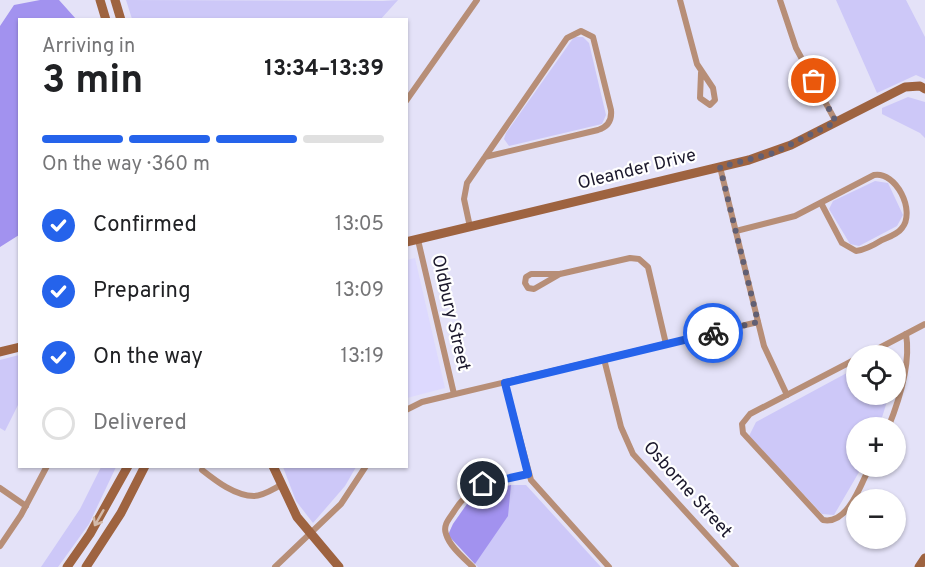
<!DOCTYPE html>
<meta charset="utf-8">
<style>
body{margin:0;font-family:Overpass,sans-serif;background:#f2f2f2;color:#202124;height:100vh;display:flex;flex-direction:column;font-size:22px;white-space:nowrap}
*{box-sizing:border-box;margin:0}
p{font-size:20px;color:#757577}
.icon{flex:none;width:33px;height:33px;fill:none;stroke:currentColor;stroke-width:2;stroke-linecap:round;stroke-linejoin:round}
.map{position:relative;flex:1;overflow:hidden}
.sheet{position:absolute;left:18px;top:18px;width:390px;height:450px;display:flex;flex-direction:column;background:#fff;border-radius:0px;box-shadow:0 2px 4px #0004}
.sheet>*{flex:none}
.fabs{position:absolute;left:846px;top:345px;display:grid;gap:12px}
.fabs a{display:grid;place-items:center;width:60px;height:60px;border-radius:50%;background:#fff;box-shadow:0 2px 4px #0004;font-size:30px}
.pin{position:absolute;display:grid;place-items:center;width:51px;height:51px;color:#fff;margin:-26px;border:3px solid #fff;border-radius:50%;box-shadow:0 2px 6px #0007}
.courier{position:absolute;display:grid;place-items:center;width:60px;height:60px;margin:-30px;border:4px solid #2563eb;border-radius:50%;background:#fff;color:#222;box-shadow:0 2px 8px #0007}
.overview em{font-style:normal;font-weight:700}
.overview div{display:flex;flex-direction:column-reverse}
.overview{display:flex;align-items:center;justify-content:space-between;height:102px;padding:0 24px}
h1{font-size:39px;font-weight:700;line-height:45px}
.bar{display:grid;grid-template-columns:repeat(4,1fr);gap:9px 6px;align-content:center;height:72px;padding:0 24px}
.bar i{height:8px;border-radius:4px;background:#e0e0e0}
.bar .selected{background:#2563eb}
.bar p{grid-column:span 4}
ol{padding:0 24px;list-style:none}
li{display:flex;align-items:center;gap:18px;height:66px}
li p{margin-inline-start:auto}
li .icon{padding:6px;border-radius:50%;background:#2563eb;color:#fff;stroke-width:4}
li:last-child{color:#757577}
li i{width:33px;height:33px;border:3px solid #e0e0e0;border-radius:50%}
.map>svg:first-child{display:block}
.built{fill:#ddd9fe}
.green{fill:#cdc8f8}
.forest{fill:#a292ef}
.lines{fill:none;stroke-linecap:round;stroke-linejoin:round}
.street{stroke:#b78e77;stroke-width:6}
.secondary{stroke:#9e6340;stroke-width:9}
.oneway{stroke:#d3b9a9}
.done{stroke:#615f73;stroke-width:6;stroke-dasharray:0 10.8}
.route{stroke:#2563eb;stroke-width:8}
.labels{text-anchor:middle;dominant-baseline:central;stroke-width:4.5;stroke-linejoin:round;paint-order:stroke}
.street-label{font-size:18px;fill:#1b182c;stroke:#fff}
</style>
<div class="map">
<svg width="925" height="567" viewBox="0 0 925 567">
<rect width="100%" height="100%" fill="#e4e2f8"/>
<path class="built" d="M415,258L445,388L407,398V260Z"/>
<g class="green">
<path d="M126,0L383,1L398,0L380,20L132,19Z"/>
<path d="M836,0H906L925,37V79L916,75L877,93Z"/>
<path d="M574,37H583L589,43L606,115L602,124L509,146L504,139L506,133Z"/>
<path d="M908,97L925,102V138L920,133L882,114V108Z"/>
<path d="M875,181L888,183L903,215L897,226L859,246L850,244L829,209L833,201Z"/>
<path d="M19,355V403L5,431L0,428V360Z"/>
<path d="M856,368V394L889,395L879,427L856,428V466L862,467L834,515L822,514L749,436L756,422Z"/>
<path d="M101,467H116L89,524L58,567H41L80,509Z"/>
<path d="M283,467V466L356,467L345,486L313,523L296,501Z"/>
<path d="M511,485H526L601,567H478L448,535L453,524L474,494Z"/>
</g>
<g class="forest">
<path d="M40,0H59L76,19L20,20L19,235L0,247V26L14,5Z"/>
<path d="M511,485L508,516L475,564L448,535L453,524L474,494Z"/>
</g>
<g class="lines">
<g class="street">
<path d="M680,0L697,64L713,88L715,100L710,105L700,98L701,73"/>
<path d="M780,0L796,48L836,122"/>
<path d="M406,101L477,0"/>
<path d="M720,167L764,346L787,395"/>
<path d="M470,227L464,199L467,183L567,38L581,31L593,37L611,110C612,120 608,127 598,130L485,157"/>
<path d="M736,231L795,216L874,175C896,171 916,211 902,228C898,234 889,237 882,240C874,245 865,250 856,251L842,243L821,203"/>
<path d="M418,240L454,394"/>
<path d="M560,274L534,289L528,288L525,283L526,277L531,274H560L630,258L639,259L648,267L666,344"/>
<path d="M864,356L925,324"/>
<path d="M604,359L621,427L633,454L736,567"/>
<path d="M856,359L750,414L742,424L743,433L823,520C848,525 861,484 870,466"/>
<path d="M505,383L531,480L609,567"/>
<path d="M406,410L422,402L447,396L758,322"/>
<path d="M888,428C899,401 911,363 906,334"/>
<path d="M202,470C216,481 235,496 254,496C263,496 273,489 281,485"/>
<path d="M0,488L26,506"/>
<path d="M0,546L21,515L47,466"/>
<path d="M275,567L341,504L366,466"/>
<path d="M473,567C464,558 450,547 446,534C443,526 448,520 453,513C472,481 494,482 528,474"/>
</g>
<g class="secondary">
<path d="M100,0L106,20"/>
<path d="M115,0L121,20"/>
<path d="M406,242L749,160L791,145L905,87L920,86L925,89"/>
<path d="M0,352L20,347"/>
<path d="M273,466L297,517L339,567"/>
<path d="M67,567L90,534L128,466"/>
<path d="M86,567L121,513L145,466"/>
<path d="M919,567L925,558"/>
</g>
</g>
<defs><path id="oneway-shaft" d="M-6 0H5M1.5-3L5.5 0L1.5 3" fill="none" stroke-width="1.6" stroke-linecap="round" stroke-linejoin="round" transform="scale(1.5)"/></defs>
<use class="oneway" href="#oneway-shaft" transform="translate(99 518) rotate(120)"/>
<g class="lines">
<path class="done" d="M713,333L758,322L720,167L773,153L836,122L814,81"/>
<path class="route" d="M483,484L528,474L505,383L713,333"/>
</g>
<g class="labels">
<g class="street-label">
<text transform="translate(637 170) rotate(-14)">Oleander Drive</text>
<text transform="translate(450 313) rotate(77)">Oldbury Street</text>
<text transform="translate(687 490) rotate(48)">Osborne Street</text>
</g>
</g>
</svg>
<div class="fabs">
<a><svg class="icon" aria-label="locate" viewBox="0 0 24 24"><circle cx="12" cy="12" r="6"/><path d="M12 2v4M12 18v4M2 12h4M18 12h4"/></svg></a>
<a>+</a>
<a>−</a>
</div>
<div class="pin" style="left:814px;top:81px;background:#ea580c"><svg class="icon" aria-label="bag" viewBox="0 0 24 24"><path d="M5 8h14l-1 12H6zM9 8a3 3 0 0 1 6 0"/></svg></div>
<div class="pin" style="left:483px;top:484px;background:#1f2937"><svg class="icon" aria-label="home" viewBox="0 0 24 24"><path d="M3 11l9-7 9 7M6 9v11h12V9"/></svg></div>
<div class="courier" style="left:713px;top:333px"><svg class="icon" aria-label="bike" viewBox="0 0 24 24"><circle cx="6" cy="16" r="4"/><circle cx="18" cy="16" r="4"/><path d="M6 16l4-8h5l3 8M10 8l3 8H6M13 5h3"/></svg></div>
<section class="sheet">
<div class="overview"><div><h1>3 min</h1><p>Arriving in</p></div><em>13:34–13:39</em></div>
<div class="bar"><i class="selected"></i><i class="selected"></i><i class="selected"></i><i></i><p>On the way · 360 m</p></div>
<ol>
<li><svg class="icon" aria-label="check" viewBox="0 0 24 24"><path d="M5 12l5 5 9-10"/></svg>Confirmed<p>13:05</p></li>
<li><svg class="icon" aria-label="check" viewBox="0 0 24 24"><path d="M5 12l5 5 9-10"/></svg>Preparing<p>13:09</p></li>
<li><svg class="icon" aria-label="check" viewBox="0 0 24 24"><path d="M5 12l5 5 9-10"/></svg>On the way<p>13:19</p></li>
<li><i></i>Delivered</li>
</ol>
</section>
</div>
